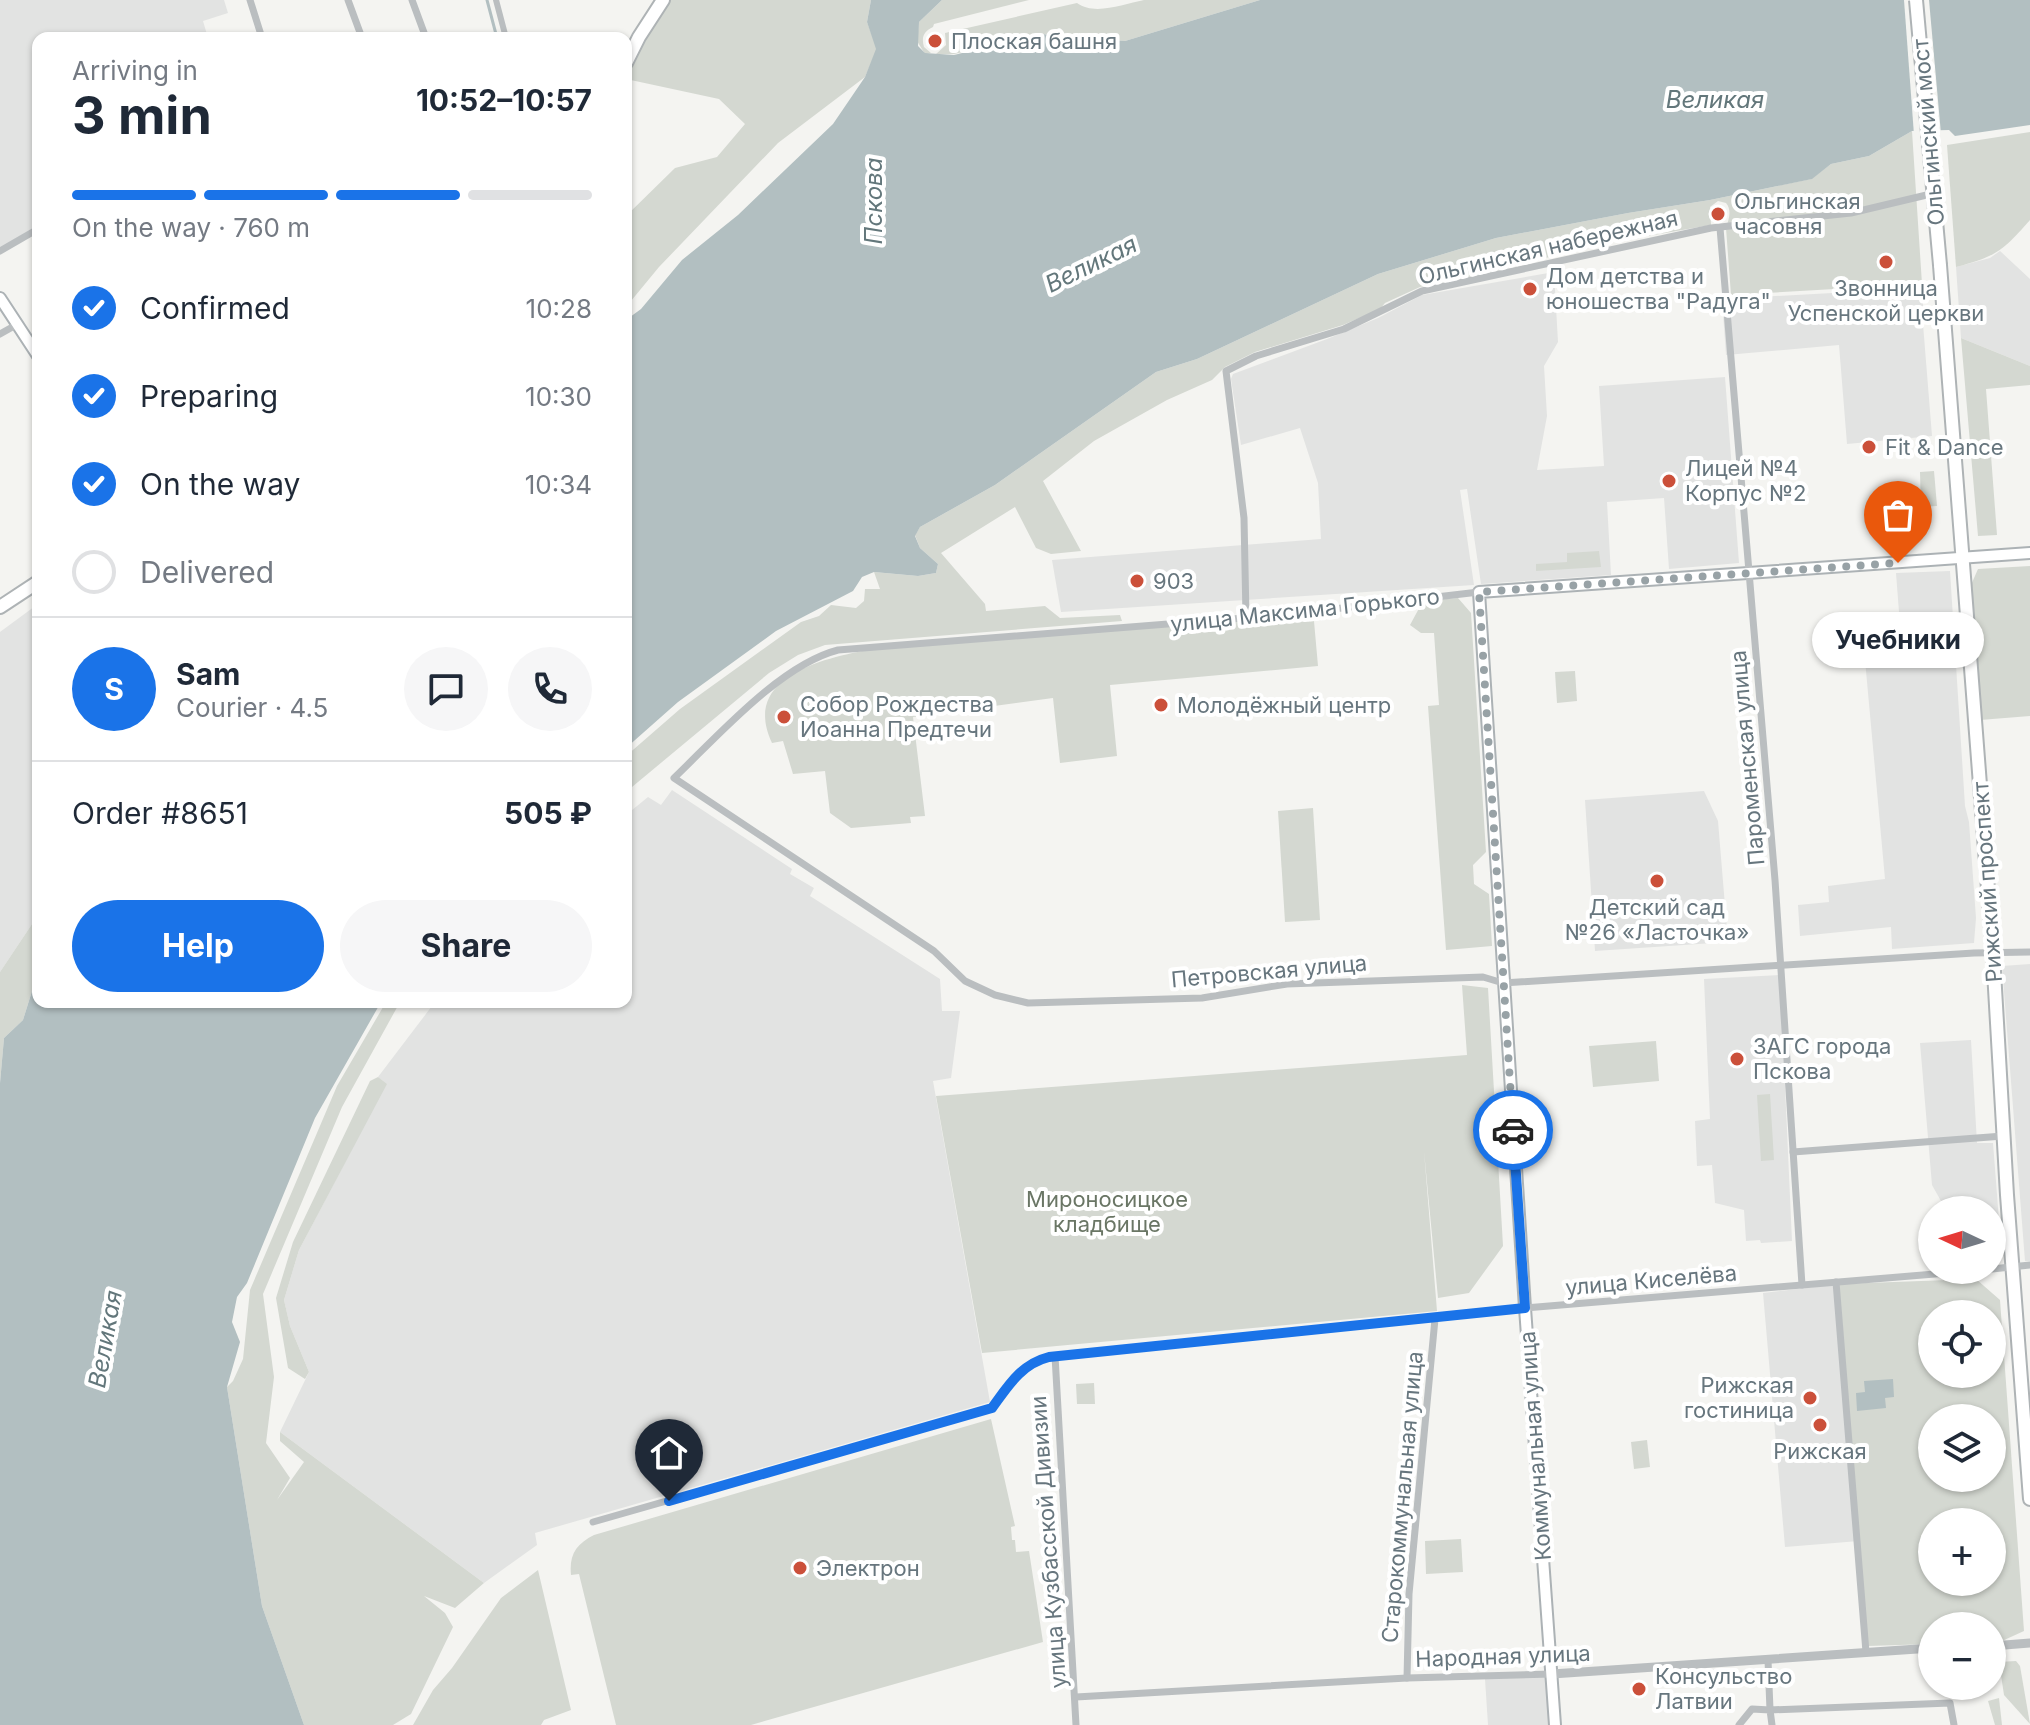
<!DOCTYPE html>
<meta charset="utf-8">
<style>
body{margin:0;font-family:Inter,sans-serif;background:#f6f6f7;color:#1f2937;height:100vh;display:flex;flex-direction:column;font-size:30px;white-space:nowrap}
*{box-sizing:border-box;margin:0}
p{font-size:26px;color:#747a83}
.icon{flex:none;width:44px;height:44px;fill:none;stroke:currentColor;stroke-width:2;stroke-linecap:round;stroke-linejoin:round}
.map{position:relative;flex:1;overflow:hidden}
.drawer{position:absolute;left:32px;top:32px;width:600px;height:976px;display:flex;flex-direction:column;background:#fff;border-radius:16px;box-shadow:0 2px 6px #0004}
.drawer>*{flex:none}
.needle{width:52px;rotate:274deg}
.fabs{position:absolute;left:1918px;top:1196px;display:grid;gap:16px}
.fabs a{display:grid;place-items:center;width:88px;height:88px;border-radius:50%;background:#fff;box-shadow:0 2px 6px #0004;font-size:40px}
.pin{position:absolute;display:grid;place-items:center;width:68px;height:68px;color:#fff;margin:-82px -34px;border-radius:50% 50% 50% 0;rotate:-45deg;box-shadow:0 0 8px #0007}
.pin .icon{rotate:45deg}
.courier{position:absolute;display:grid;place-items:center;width:80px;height:80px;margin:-40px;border:6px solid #1a73e8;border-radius:50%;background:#fff;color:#222;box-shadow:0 2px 10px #0007}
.bubble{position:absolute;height:56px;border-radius:28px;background:#fff;box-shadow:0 2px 6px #0004;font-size:26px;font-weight:700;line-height:56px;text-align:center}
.summary em{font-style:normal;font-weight:700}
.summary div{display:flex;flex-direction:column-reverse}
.summary{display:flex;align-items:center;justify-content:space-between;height:136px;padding:0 40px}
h1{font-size:52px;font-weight:700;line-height:60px}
.bar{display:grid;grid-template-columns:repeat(4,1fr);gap:12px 8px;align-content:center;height:96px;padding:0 40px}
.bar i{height:10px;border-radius:6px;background:#e0e1e3}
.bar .current{background:#1a73e8}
.bar p{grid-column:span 4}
.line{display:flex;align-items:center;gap:20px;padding:0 40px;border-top:2px solid #e0e1e3}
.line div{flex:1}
.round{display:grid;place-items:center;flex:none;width:84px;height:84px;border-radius:42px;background:#f6f6f7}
ol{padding:0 40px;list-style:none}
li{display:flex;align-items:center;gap:24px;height:88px}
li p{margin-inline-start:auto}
li .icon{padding:8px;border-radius:50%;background:#1a73e8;color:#fff;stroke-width:4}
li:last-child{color:#747a83}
li i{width:44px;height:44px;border:4px solid #e0e1e3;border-radius:50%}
.action{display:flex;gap:16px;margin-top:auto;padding:16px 40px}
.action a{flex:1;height:92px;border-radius:48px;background:#1a73e8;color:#fff;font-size:32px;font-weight:700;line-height:92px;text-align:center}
.action a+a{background:#f6f6f7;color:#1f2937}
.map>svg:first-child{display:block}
.built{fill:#e2e3e2}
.green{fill:#d4d8d1;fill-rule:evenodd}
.water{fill:#b2bfc1}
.pier{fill:#f4f4f1}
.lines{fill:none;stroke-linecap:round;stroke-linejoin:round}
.stream{stroke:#b2bfc1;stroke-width:3}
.secondary-casing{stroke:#acb2b5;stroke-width:14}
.primary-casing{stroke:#aeb3b5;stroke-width:16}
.pedestrian{stroke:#babec0;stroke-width:6}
.minor{stroke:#babec0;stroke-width:7}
.tertiary{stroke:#babec0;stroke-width:9}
.secondary{stroke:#fff;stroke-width:10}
.primary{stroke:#fff;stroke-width:12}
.primary-bridge-casing{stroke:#aeb3b5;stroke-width:16;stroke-linecap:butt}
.primary-bridge{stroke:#fff;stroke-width:12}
.done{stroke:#98a2a6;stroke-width:8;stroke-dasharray:0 14.4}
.route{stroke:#1a73e8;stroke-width:10}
.poi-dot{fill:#cb503a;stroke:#fff;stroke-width:3}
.labels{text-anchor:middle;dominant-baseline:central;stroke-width:8;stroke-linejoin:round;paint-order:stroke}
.poi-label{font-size:22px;fill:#67767e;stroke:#fff;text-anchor:start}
.street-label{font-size:22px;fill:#67767e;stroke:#fff}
.park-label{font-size:22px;fill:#6a7665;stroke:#fff}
.water-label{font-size:24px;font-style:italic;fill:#63777b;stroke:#fff}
</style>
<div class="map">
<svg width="2030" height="1725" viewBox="0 0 2030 1725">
<rect width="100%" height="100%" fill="#f4f4f1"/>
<g class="built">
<path d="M0,0H224L228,13L203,21L208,38H38V225L0,248Z"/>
<path d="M2000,251L2030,279V366L1961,338L1956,267L1990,258Z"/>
<path d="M1554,272L1558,342L1544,366L1547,416L1537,470L1604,466L1599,386L1725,377L1739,563L1669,569L1664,498L1607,502L1611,575L1481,584L1467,489L1460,490L1474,585L1061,612L1052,560L1321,539L1318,483L1300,428L1241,445L1231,379L1233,374L1327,339L1378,318L1422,295Z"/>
<path d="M1923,288V324L1932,436L1847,444L1839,345L1726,355L1722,299Z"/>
<path d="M1950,571L1965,806L1969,822L1976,918L1974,943L1892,949L1891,927L1800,936L1798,905L1829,902L1828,886L1885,879L1861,616L1899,612L1896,573Z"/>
<path d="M38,604V915L0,972V632Z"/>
<path d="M672,790L792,869L790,874L814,888L810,896L940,979L942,1011H960L951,1078L933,1081L990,1402L535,1533L537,1545L484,1583L280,1432L309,1372L290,1326L284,1300L299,1250L386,1084L378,1077L435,1002H626V815L648,797L661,805Z"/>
<path d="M1704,791L1718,821L1728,942L1595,951L1585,800Z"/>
<path d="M2030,964V1261H2025L2002,966Z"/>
<path d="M1780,975L1792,1241L1761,1243L1760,1240L1746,1241L1744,1210L1715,1203L1712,1165L1697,1166L1695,1121L1710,1119L1704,979Z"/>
<path d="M1971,1040L1977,1143H1993L2002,1259L1992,1260V1210H1946L1932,1185L1920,1043Z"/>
<path d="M1839,1284L1859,1541L1785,1547L1763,1293Z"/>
<path d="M1549,1676L1553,1725H1488L1485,1679Z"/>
</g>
<g class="green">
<path d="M668,0H871L867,22L877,49L865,77L778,143L659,267L626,307V254L629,251L626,247V216L675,168L717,157L745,124L719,99L626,79V73L645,35Z"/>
<path d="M942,0H1029L934,24L933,27C924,31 921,37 924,47L931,53L925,54L917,41L919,22Z"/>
<path d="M1144,0H1260L1125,41L1040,34L954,54H936L946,45L945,33L1077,3C1095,16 1123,4 1144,0Z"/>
<path d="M1912,131L1922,284L1731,295L1726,228C1729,219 1732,210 1726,203L1718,201L1710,207L1711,225L1591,246L1493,272L1420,287L1385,303L1380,309L1343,325L1255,352L1225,367L1212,380L1167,400L1094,441L1043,481L1081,551L1051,554L1036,548L1015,507L941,553L985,604L986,611L1045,606L1060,618L1120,615L1122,621L825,645L798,655L769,673L626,792V756L680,709L801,622L819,616L831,605L856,608L864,601L865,589H880L874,572L918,576L936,573L938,564L920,548L915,535L920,527L995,485L1156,372L1197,359L1378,274L1496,238L1628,213L1710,200L1811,179L1831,164L1869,156Z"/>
<path d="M2030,132V220C2003,251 1995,257 1956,267L1947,145Z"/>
<path d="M1961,338L2030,366V385L1986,389L1997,535L1978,536Z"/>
<path d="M1934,471L1937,506L1921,507L1920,472Z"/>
<path d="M1599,551L1601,567L1536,571V564L1567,562V553Z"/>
<path d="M2030,566V716L1980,720L1971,585L1978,569Z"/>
<path d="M1458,598L1471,613L1486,852L1473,865L1474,884L1489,894L1492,946L1446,950L1428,706L1439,705L1434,633H1421L1410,625L1423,601Z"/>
<path d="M1313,610L1318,666L1110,685L1117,756L1060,763L1053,698L913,717L925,816L910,817L911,823L851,828L830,813L825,771L793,774L783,741L772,743C735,665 856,652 904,644Z"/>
<path d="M1575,671L1577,701L1557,703L1555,672Z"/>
<path d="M1313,808L1320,920L1285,922L1278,811Z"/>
<path d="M38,915V983L32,991L23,1020L4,1038L0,1083V972Z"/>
<path d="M1462,985L1488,988L1503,1246L1469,1293L1438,1298L1424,1151L1437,1311L982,1353L936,1096L1467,1055Z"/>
<path d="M386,1002H400L342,1107L263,1294L274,1377L266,1443L290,1478L277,1500L304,1462L280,1441V1432L484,1583L455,1608L424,1596L445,1613L453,1627L411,1714L393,1725H304L262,1606L227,1387L233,1381L243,1359L250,1290L337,1086Z"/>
<path d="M1656,1041L1659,1081L1593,1087L1589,1046Z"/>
<path d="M378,1077L387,1084L299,1250L284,1300L290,1326L309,1372L305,1379L288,1368L276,1298L293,1242L370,1081Z"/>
<path d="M1770,1094L1774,1160L1761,1161L1757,1095Z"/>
<path d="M1976,1279L2000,1300L2024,1631L2002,1641H1992V1626H1932V1644L1868,1646L1839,1284ZM1932,1314H1992V1374H1932ZM1932,1418H1992V1478H1932ZM1932,1522H1992V1582H1932Z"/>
<path d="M1094,1383L1095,1404H1077L1076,1384Z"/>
<path d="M991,1419L1015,1526L1011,1527L1012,1540H1015L1016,1552L1029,1551L1043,1642L751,1725H616L579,1574L571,1575C569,1555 576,1544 594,1535Z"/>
<path d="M1647,1440L1650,1467L1634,1469L1631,1442Z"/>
<path d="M1461,1539L1463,1572L1426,1574L1425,1541Z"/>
<path d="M538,1570L571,1710L544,1720L541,1725H413L433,1690L452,1668L501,1598Z"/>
<path d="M2016,1661L2020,1666L2030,1724L2004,1695L1999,1662Z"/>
<path d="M1999,1698L2002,1725H1995L1988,1701Z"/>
</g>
<g class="water">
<path d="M871,0H942L919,22L918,46L925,53L954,55L1040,34L1125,41L1260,0H2030V125L1955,136L1949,130L1912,131L1869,156L1831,164L1812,179L1710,200L1628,213L1496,238L1378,274L1197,359L1156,372L995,485L920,527L915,536L920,548L938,564L936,573L918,576L874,572L862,577L853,591L776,631L678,702L626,748V320L641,309L682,260L738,215L833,124L865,77L876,49L867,22Z"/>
<path d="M38,983V1002H381L315,1118L247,1283L237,1297L232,1322L240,1342L227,1387L262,1606L304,1725H0V1083L4,1038L23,1020L32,991Z"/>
<path d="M1893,1379L1894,1397L1885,1398L1886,1408L1857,1411L1856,1393L1865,1392L1864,1381Z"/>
</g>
<path class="pier" d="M1904,0H1929L1941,134L1914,135Z"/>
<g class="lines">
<path class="stream" d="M487,0L497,38"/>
<defs>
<g id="secondary">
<path d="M0,298L38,356"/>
<path d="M1555,1725L1525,1308L1479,592L2030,553"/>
</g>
<g id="primary">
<path d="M626,63L639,37L663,0"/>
<path d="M1940,265L1993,954L2007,1195L2030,1499"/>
<path d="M0,607L38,582"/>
</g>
</defs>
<use href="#secondary" class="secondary-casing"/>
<use href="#primary" class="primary-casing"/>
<path class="pedestrian" d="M496,0L506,38"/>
<g class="minor">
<path d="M250,0L262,38"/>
<path d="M348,0L362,38"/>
<path d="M412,0L426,38"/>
<path d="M1720,228L1775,880L1802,1285"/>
<path d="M0,251L38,229"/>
<path d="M0,334L16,325"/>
<path d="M1479,592L1282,615L838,650C780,665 717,737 674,778L934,951L965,981L995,995L1028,1003L1202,998L1287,984L1483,977L1503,983L1974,953L2030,952"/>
<path d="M1246,617L1244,518L1226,371L1256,356L1344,329L1422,291L1711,228L1851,213L1935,193"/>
<path d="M1793,1152L2003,1136"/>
<path d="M1992,1269L2030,1265"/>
<path d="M1836,1282L1866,1652"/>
<path d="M1055,1356L1076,1725"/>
<path d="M593,1522L992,1408C1008,1386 1021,1364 1049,1357L1525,1308L1983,1270"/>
<path d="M1768,1660L1770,1710L1950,1703L1954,1725"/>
<path d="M1407,1678L1409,1594L1435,1319"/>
<path d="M1076,1697L1407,1678L1552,1674"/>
<path d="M1739,1725L1752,1709L1770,1710L1772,1725"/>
</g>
<g class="tertiary">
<path d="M1992,1646L2030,1643"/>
<path d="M1552,1674L1932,1648"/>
</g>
<use href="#secondary" class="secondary"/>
<use href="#primary" class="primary"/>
<defs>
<path id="primary-bridge" d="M1916,0L1940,265"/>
</defs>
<use href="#primary-bridge" class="primary-bridge-casing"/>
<use href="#primary-bridge" class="primary-bridge"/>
</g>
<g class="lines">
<path class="done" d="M1513,1130L1479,592L1898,563"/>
<path class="route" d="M669,1501L992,1408C1008,1386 1021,1364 1049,1357L1525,1308L1513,1130"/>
</g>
<g class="poi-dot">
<circle cx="935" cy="41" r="8"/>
<circle cx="1718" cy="214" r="8"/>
<circle cx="1886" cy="262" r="8"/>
<circle cx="1530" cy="289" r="8"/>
<circle cx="1869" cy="447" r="8"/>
<circle cx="1669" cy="481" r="8"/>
<circle cx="1137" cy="581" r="8"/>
<circle cx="1161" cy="705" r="8"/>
<circle cx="784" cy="717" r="8"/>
<circle cx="1657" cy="881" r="8"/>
<circle cx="1737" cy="1059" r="8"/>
<circle cx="1810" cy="1398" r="8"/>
<circle cx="1820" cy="1425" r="8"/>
<circle cx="800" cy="1568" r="8"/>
<circle cx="1639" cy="1689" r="8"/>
</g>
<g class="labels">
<g class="poi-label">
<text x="951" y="41">Плоская башня</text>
<text x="1734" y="201">Ольгинская<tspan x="1734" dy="25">часовня</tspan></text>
<text x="1546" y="276">Дом детства и<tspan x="1546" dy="25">юношества "Радуга"</tspan></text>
<text x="1886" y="288" text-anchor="middle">Звонница<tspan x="1886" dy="25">Успенской церкви</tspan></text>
<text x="1885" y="447">Fit &amp; Dance</text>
<text x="1685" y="468">Лицей №4<tspan x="1685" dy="25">Корпус №2</tspan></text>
<text x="1153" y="581">903</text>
<text x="800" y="704">Собор Рождества<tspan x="800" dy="25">Иоанна Предтечи</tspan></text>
<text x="1177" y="705">Молодёжный центр</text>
<text x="1657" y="907" text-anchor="middle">Детский сад<tspan x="1657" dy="25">№26 «Ласточка»</tspan></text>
<text x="1753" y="1046">ЗАГС города<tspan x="1753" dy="25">Пскова</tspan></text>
<text x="1794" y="1385" text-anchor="end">Рижская<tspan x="1794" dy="25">гостиница</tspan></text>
<text x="1820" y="1451" text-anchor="middle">Рижская</text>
<text x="816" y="1568">Электрон</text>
<text x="1655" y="1676">Консульство<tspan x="1655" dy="25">Латвии</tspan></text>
</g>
<g class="street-label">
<text transform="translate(1928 132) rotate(-95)">Ольгинский мост</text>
<text transform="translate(1548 247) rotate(-13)">Ольгинская набережная</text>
<text transform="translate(1305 610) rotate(-6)">улица Максима Горького</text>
<text transform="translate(1747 758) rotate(-95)">Пароменская улица</text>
<text transform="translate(1987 882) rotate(-94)">Рижский проспект</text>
<text transform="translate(1269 971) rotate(-5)">Петровская улица</text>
<text transform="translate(1651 1280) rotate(-5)">улица Киселёва</text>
<text transform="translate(1535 1446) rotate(-94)">Коммунальная улица</text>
<text transform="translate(1402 1497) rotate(-85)">Старокоммунальная улица</text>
<text transform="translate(1048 1542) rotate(-94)">улица Кузбасской Дивизии</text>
<text transform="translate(1503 1656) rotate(-2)">Народная улица</text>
</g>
<g class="park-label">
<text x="1107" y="1199">Мироносицкое<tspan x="1107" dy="25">кладбище</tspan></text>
</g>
<g class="water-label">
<text x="1715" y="99">Великая</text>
<text transform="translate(873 201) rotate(-90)">Пскова</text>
<text transform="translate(1091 264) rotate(-26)">Великая</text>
<text transform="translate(105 1339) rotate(-80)">Великая</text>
</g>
</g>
</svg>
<div class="fabs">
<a><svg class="needle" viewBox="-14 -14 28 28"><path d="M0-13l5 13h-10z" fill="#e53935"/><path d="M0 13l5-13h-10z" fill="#747a83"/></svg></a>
<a><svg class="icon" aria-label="locate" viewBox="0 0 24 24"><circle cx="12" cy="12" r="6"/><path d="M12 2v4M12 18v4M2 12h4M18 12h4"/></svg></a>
<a><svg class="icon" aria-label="layers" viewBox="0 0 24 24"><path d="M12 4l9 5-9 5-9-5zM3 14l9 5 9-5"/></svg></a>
<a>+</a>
<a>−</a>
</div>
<div class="pin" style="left:1898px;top:563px;background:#ea580c"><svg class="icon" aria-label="bag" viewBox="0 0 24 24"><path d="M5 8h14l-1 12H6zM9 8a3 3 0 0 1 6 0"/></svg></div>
<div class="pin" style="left:669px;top:1501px;background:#1f2937"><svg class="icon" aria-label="home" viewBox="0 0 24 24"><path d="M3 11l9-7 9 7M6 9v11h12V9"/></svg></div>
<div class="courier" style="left:1513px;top:1130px"><svg class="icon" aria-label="car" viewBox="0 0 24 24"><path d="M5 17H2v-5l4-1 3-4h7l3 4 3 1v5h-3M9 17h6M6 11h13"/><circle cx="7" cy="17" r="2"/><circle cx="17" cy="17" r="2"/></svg></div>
<div class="bubble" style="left:1812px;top:612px;width:172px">Учебники</div>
<section class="drawer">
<div class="summary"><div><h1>3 min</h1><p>Arriving in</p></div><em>10:52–10:57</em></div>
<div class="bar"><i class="current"></i><i class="current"></i><i class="current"></i><i></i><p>On the way · 760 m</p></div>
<ol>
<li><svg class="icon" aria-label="check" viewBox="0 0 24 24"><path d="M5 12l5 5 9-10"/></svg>Confirmed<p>10:28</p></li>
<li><svg class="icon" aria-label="check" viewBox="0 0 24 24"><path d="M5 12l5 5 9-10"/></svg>Preparing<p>10:30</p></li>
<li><svg class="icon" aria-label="check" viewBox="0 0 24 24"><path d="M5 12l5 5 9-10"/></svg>On the way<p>10:34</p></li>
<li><i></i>Delivered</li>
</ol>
<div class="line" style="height:144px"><b class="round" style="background:#1a73e8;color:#fff">S</b><div><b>Sam</b><p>Courier · 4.5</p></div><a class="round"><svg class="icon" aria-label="chat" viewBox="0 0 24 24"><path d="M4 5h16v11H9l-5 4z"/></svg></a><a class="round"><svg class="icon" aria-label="phone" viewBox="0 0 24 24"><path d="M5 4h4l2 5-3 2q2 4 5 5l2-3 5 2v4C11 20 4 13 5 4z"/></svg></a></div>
<div class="line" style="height:104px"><div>Order #8651</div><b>505 ₽</b></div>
<div class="action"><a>Help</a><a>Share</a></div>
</section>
</div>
